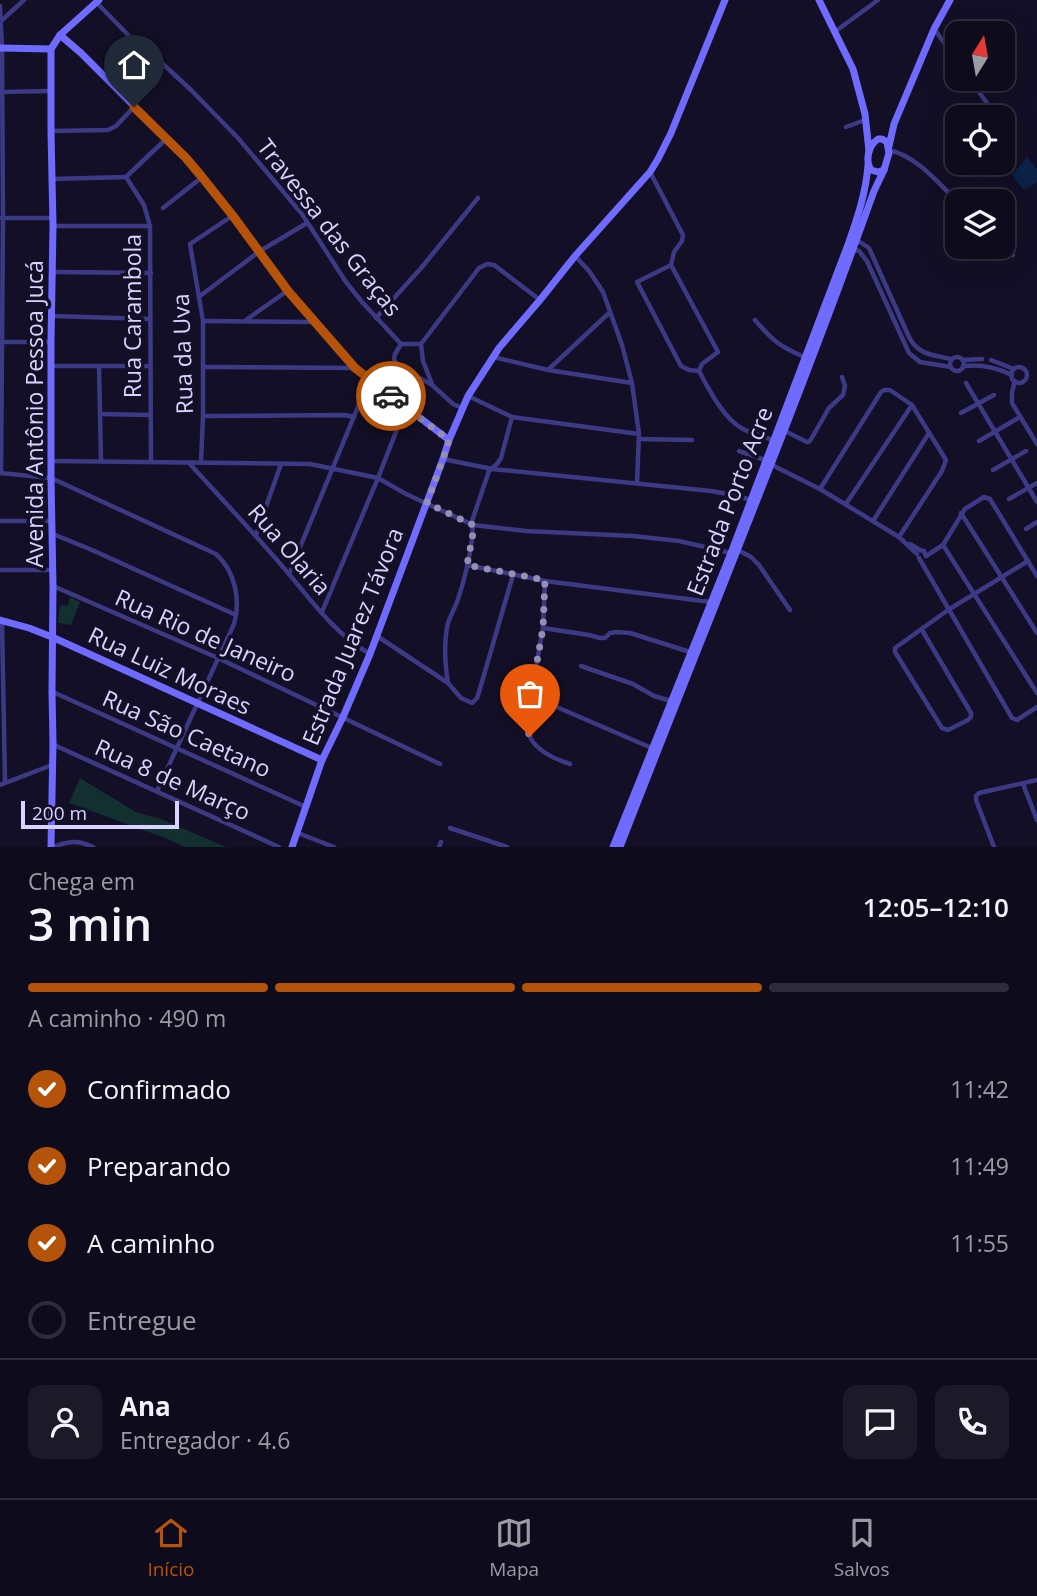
<!DOCTYPE html>
<html lang="pt">
<meta charset="utf-8">
<style>
body{margin:0;font-family:"Open Sans",sans-serif;background:#1c1929;color:#f1f3f6;height:100vh;display:flex;flex-direction:column;font-size:26px;white-space:nowrap}
*{box-sizing:border-box;margin:0}
p{font-size:23px;color:#9b9ba3}
.icon{flex:none;width:38px;height:38px;fill:none;stroke:currentColor;stroke-width:2;stroke-linecap:round;stroke-linejoin:round}
.map{position:relative;height:847px;overflow:hidden}
.drawer{display:flex;flex-direction:column;background:#0e0b1c;flex:1}
.drawer>*{flex:none}
.needle{width:46px;rotate:11deg}
.fabs{position:absolute;left:945px;top:21px;display:grid;gap:14px}
.fabs a{display:grid;place-items:center;width:70px;height:70px;border-radius:14px;background:#0e0b1c;box-shadow:0 7px 28px #0002,0 0 0 2px #2e2b3b;font-size:35px}
.scale{position:absolute;left:21px;bottom:18px;width:158px;box-sizing:border-box;padding-left:7px;border:4px solid #d9d4ff;border-top:0;font-size:19px;line-height:24px;white-space:nowrap;color:#d9d4ff;-webkit-text-stroke:5px #130f26;paint-order:stroke}
.pin{position:absolute;display:grid;place-items:center;width:60px;height:60px;color:#fff;margin:-72px -30px;border-radius:50% 50% 50% 0;rotate:-45deg;box-shadow:0 0 7px #0007}
.pin .icon{rotate:45deg}
.courier{position:absolute;display:grid;place-items:center;width:70px;height:70px;margin:-35px;border:5px solid #b45309;border-radius:50%;background:#fff;color:#222;box-shadow:0 2px 9px #0007}
.headline em{font-style:normal;font-weight:600}
.headline div{display:flex;flex-direction:column-reverse}
.headline{display:flex;align-items:center;justify-content:space-between;height:119px;padding:0 28px}
h1{font-size:46px;font-weight:600;line-height:52px}
.bar{display:grid;grid-template-columns:repeat(4,1fr);gap:10px 7px;align-content:center;height:84px;padding:0 28px}
.bar i{height:9px;border-radius:5px;background:#2e2b3b}
.bar .on{background:#b45309}
.bar p{grid-column:span 4}
.line{display:flex;align-items:center;gap:18px;padding:0 28px;border-top:2px solid #2e2b3b}
.line div{flex:1}
.round{display:grid;place-items:center;flex:none;width:74px;height:74px;border-radius:14px;background:#1c1929}
ol{padding:0 28px;list-style:none}
li{display:flex;align-items:center;gap:21px;height:77px}
li p{margin-inline-start:auto}
li .icon{padding:7px;border-radius:50%;background:#b45309;color:#fff;stroke-width:4}
li:last-child{color:#9b9ba3}
li i{width:38px;height:38px;border:4px solid #2e2b3b;border-radius:50%}
.dock{display:flex;justify-content:space-around;align-items:center;height:98px;border-top:2px solid #2e2b3b;background:#0e0b1c;font-size:19px;color:#9b9ba3}
.dock a{display:grid;justify-items:center;gap:4px}
.dock .on{color:#b45309}
.map>svg:first-child{display:block}
.green{fill:#12302f}
.water{fill:#0c2248}
.lines{fill:none;stroke-linecap:round;stroke-linejoin:round}
.street{stroke:#3d3a85;stroke-width:4.5}
.secondary{stroke:#6f6bff;stroke-width:7}
.done{stroke:#948fb3;stroke-width:7;stroke-dasharray:0 12.6}
.route{stroke:#b45309;stroke-width:9}
.labels{text-anchor:middle;dominant-baseline:central;stroke-width:7;stroke-linejoin:round;paint-order:stroke}
.street-label{font-size:23px;fill:#d9d4ff;stroke:#130f26}
</style>
<div class="map">
<svg width="1037" height="847" viewBox="0 0 1037 847">
<rect width="100%" height="100%" fill="#130f26"/>
<g class="green">
<path d="M70,597L80,602L71,625L58,623L60,605L68,606Z"/>
<path d="M80,778L136,812L161,819L226,847H185L165,838L69,803Z"/>
</g>
<path class="water" d="M1027,157L1037,169V182L1024,190L1012,175Z"/>
<g class="lines">
<g class="street">
<path d="M96,2L133,40L150,52L191,90L238,138L302,214L346,282L362,302L401,344L395,354L394,359L396,363L407,371L432,385L453,404L462,408"/>
<path d="M0,6L2,48L3,218L1,473"/>
<path d="M1,21L24,0"/>
<path d="M935,30L957,61"/>
<path d="M836,31L878,0"/>
<path d="M970,79L991,109"/>
<path d="M0,92L50,91"/>
<path d="M846,127L865,120"/>
<path d="M51,131L108,130L116,126L134,107"/>
<path d="M889,150C918,157 937,182 957,201"/>
<path d="M650,172L683,235L682,241L674,252L671,265L718,352L702,364L699,371L689,370L681,366L637,282L671,265"/>
<path d="M126,177L144,205L150,226L151,462"/>
<path d="M126,177L166,139"/>
<path d="M52,179L126,177"/>
<path d="M163,208L201,178"/>
<path d="M1,218H53"/>
<path d="M53,226H150"/>
<path d="M857,240L869,248L909,337C918,355 933,355 951,359"/>
<path d="M1003,245L1013,255"/>
<path d="M853,249L859,251L867,261L909,353L920,362L951,367"/>
<path d="M575,256L589,271L603,292L622,345L632,383L639,434L637,483"/>
<path d="M53,272L151,273"/>
<path d="M200,296L260,251L307,223"/>
<path d="M52,316L150,319"/>
<path d="M376,318L422,267L478,198"/>
<path d="M246,320L287,291"/>
<path d="M755,320C773,341 779,346 804,357"/>
<path d="M203,321L314,322"/>
<path d="M1,342H51"/>
<path d="M401,344H421L479,268L487,264L494,265L540,300"/>
<path d="M421,344L423,361L432,384"/>
<path d="M493,357L548,370L632,383"/>
<circle cx="957" cy="364" r="7"/>
<path d="M962,360L982,359"/>
<path d="M991,360L1014,369"/>
<path d="M52,366H150"/>
<path d="M99,366L101,461"/>
<path d="M963,366C981,364 996,367 1012,375"/>
<path d="M203,367L355,368"/>
<circle cx="1019" cy="375" r="8"/>
<path d="M549,369L610,312"/>
<path d="M699,371C709,390 724,419 743,429C753,434 765,437 775,441"/>
<path d="M1015,381L1012,392V403L1037,444"/>
<path d="M966,383L1037,502"/>
<path d="M468,396L512,417L639,434"/>
<path d="M961,413L994,395"/>
<path d="M100,414L150,415"/>
<path d="M203,416L345,415L354,417"/>
<path d="M785,431L807,442L810,441L829,408L843,395L845,386L842,377"/>
<path d="M639,439L692,440"/>
<path d="M979,441L1020,417"/>
<path d="M739,451L765,460"/>
<path d="M443,459L492,469L711,491L734,495L751,500"/>
<path d="M51,461L310,464L378,478L406,494L473,525L526,531L633,536L679,541L731,553"/>
<path d="M189,463C220,497 252,531 283,567C309,597 334,634 370,654"/>
<path d="M201,463L203,416V321L190,244L232,216"/>
<path d="M772,465L820,489L899,537L917,554"/>
<path d="M993,470L1026,451"/>
<path d="M0,473L51,478L216,554C235,571 241,600 234,624L157,791"/>
<path d="M820,489L881,392L884,390H890L912,405L946,460L942,471L899,537"/>
<path d="M1009,499L1037,483"/>
<path d="M846,504L912,405"/>
<path d="M961,513L1037,633"/>
<path d="M0,521H51"/>
<path d="M873,521L929,433"/>
<path d="M1026,529L1037,522"/>
<path d="M53,534L92,550L236,615"/>
<path d="M256,535L281,464"/>
<path d="M910,544L920,550L924,551L926,556"/>
<path d="M943,545L1037,693"/>
<path d="M738,550L751,557L759,565L790,610"/>
<path d="M926,556L943,545L965,509L984,497L990,499L1037,576"/>
<path d="M919,558L1012,718L1017,720L1037,707"/>
<path d="M467,565L545,581L711,602"/>
<path d="M0,570H53"/>
<path d="M289,574L369,380"/>
<path d="M545,581L543,628L526,723C527,746 551,758 570,764"/>
<path d="M53,586L218,658L440,764"/>
<path d="M322,612L378,478L406,406"/>
<path d="M2,621L5,782"/>
<path d="M543,628L589,635L600,638H605L610,633L617,632L630,633L690,652"/>
<path d="M922,630L971,713V717L968,720L948,730L942,728L895,652V648L948,610L1028,561"/>
<path d="M377,636L448,683L461,698L472,703L477,698L479,692L513,575"/>
<path d="M581,666L633,684L654,696L671,701"/>
<path d="M448,683C445,665 444,645 447,627C449,617 456,607 459,596C465,578 475,538 472,521L489,471L497,464L501,458L512,417"/>
<path d="M53,692L306,807"/>
<path d="M527,730C539,725 541,710 552,705L654,749"/>
<path d="M54,745L279,847"/>
<path d="M1023,784L1037,820"/>
<path d="M0,785L52,765"/>
<path d="M450,828L507,847"/>
<path d="M298,833L334,847"/>
<path d="M52,847C69,842 76,839 93,847"/>
<path d="M439,847L441,842"/>
<path d="M994,847L976,800V796L979,793L1037,780"/>
</g>
<g class="secondary">
<path d="M819,0L853,69L865,114L869,151"/>
<path d="M60,35L81,53L186,158L233,216L288,291L355,368L449,440"/>
<path d="M0,48L51,49"/>
<path d="M878,139H882L887,142L889,153L884,170L878,172L871,170C865,160 868,146 878,139Z"/>
<path d="M889,146L894,124L934,29L950,0"/>
<path d="M0,620L29,628L52,637L322,760"/>
<path d="M51,847L53,744L52,692L53,586L51,478V342L53,226L51,131V49L60,35L99,0"/>
<path d="M292,847L322,760L343,717L370,654L443,459L449,440L468,396L499,348L540,300L575,256L650,172L658,159L671,133L725,0"/>
<path d="M613,847L731,553L849,242C858,216 866,192 868,165"/>
<path d="M620,847C705,628 795,412 874,191L884,170"/>
</g>
</g>
<g class="lines">
<path class="done" d="M391,396L449,440L443,459L427,503L473,525L474,528L467,565L545,580L543,628L526,723L527,730L530,736"/>
<path class="route" d="M134,107L186,158L202,177L233,216L288,291L355,368L391,396"/>
</g>
<g class="labels">
<g class="street-label">
<text transform="translate(330 227) rotate(52)">Travessa das Graças</text>
<text transform="translate(132 316) rotate(-90)">Rua Carambola</text>
<text transform="translate(182 354) rotate(-92)">Rua da Uva</text>
<text transform="translate(34 414) rotate(-90)">Avenida Antônio Pessoa Jucá</text>
<text transform="translate(729 501) rotate(-69)">Estrada Porto Acre</text>
<text transform="translate(290 549) rotate(49)">Rua Olaria</text>
<text transform="translate(206 635) rotate(24)">Rua Rio de Janeiro</text>
<text transform="translate(352 636) rotate(-68)">Estrada Juarez Távora</text>
<text transform="translate(170 670) rotate(25)">Rua Luiz Moraes</text>
<text transform="translate(187 733) rotate(24)">Rua São Caetano</text>
<text transform="translate(173 779) rotate(24)">Rua 8 de Março</text>
</g>
</g>
</svg>
<div class="fabs">
<a><svg class="needle" viewBox="-14 -14 28 28"><path d="M0-13l5 13h-10z" fill="#e53935"/><path d="M0 13l5-13h-10z" fill="#9b9ba3"/></svg></a>
<a><svg class="icon" aria-label="locate" viewBox="0 0 24 24"><circle cx="12" cy="12" r="6"/><path d="M12 2v4M12 18v4M2 12h4M18 12h4"/></svg></a>
<a><svg class="icon" aria-label="layers" viewBox="0 0 24 24"><path d="M12 4l9 5-9 5-9-5zM3 14l9 5 9-5"/></svg></a>
</div>
<div class="scale">200 m</div>
<div class="pin" style="left:530px;top:736px;background:#ea580c"><svg class="icon" aria-label="bag" viewBox="0 0 24 24"><path d="M5 8h14l-1 12H6zM9 8a3 3 0 0 1 6 0"/></svg></div>
<div class="pin" style="left:134px;top:107px;background:#1f2937"><svg class="icon" aria-label="home" viewBox="0 0 24 24"><path d="M3 11l9-7 9 7M6 9v11h12V9"/></svg></div>
<div class="courier" style="left:391px;top:396px"><svg class="icon" aria-label="car" viewBox="0 0 24 24"><path d="M5 17H2v-5l4-1 3-4h7l3 4 3 1v5h-3M9 17h6M6 11h13"/><circle cx="7" cy="17" r="2"/><circle cx="17" cy="17" r="2"/></svg></div>
</div>
<section class="drawer">
<div class="headline"><div><h1>3 min</h1><p>Chega em</p></div><em>12:05–12:10</em></div>
<div class="bar"><i class="on"></i><i class="on"></i><i class="on"></i><i></i><p>A caminho · 490 m</p></div>
<ol>
<li><svg class="icon" aria-label="check" viewBox="0 0 24 24"><path d="M5 12l5 5 9-10"/></svg>Confirmado<p>11:42</p></li>
<li><svg class="icon" aria-label="check" viewBox="0 0 24 24"><path d="M5 12l5 5 9-10"/></svg>Preparando<p>11:49</p></li>
<li><svg class="icon" aria-label="check" viewBox="0 0 24 24"><path d="M5 12l5 5 9-10"/></svg>A caminho<p>11:55</p></li>
<li><i></i>Entregue</li>
</ol>
<div class="line" style="height:126px"><a class="round"><svg class="icon" aria-label="person" viewBox="0 0 24 24"><circle cx="12" cy="8" r="4"/><path d="M4 21q1-7 8-7t8 7"/></svg></a><div><b>Ana</b><p>Entregador · 4.6</p></div><a class="round"><svg class="icon" aria-label="chat" viewBox="0 0 24 24"><path d="M4 5h16v11H9l-5 4z"/></svg></a><a class="round"><svg class="icon" aria-label="phone" viewBox="0 0 24 24"><path d="M5 4h4l2 5-3 2q2 4 5 5l2-3 5 2v4C11 20 4 13 5 4z"/></svg></a></div>
</section>
<nav class="dock">
<a class="on"><svg class="icon" aria-label="home" viewBox="0 0 24 24"><path d="M3 11l9-7 9 7M6 9v11h12V9"/></svg>Início</a>
<a><svg class="icon" aria-label="map" viewBox="0 0 24 24"><path d="M3 6l6-2 6 2 6-2v14l-6 2-6-2-6 2zM9 4v14M15 6v14"/></svg>Mapa</a>
<a><svg class="icon" aria-label="saved" viewBox="0 0 24 24"><path d="M7 4h10v16l-5-4-5 4z"/></svg>Salvos</a>
</nav>
